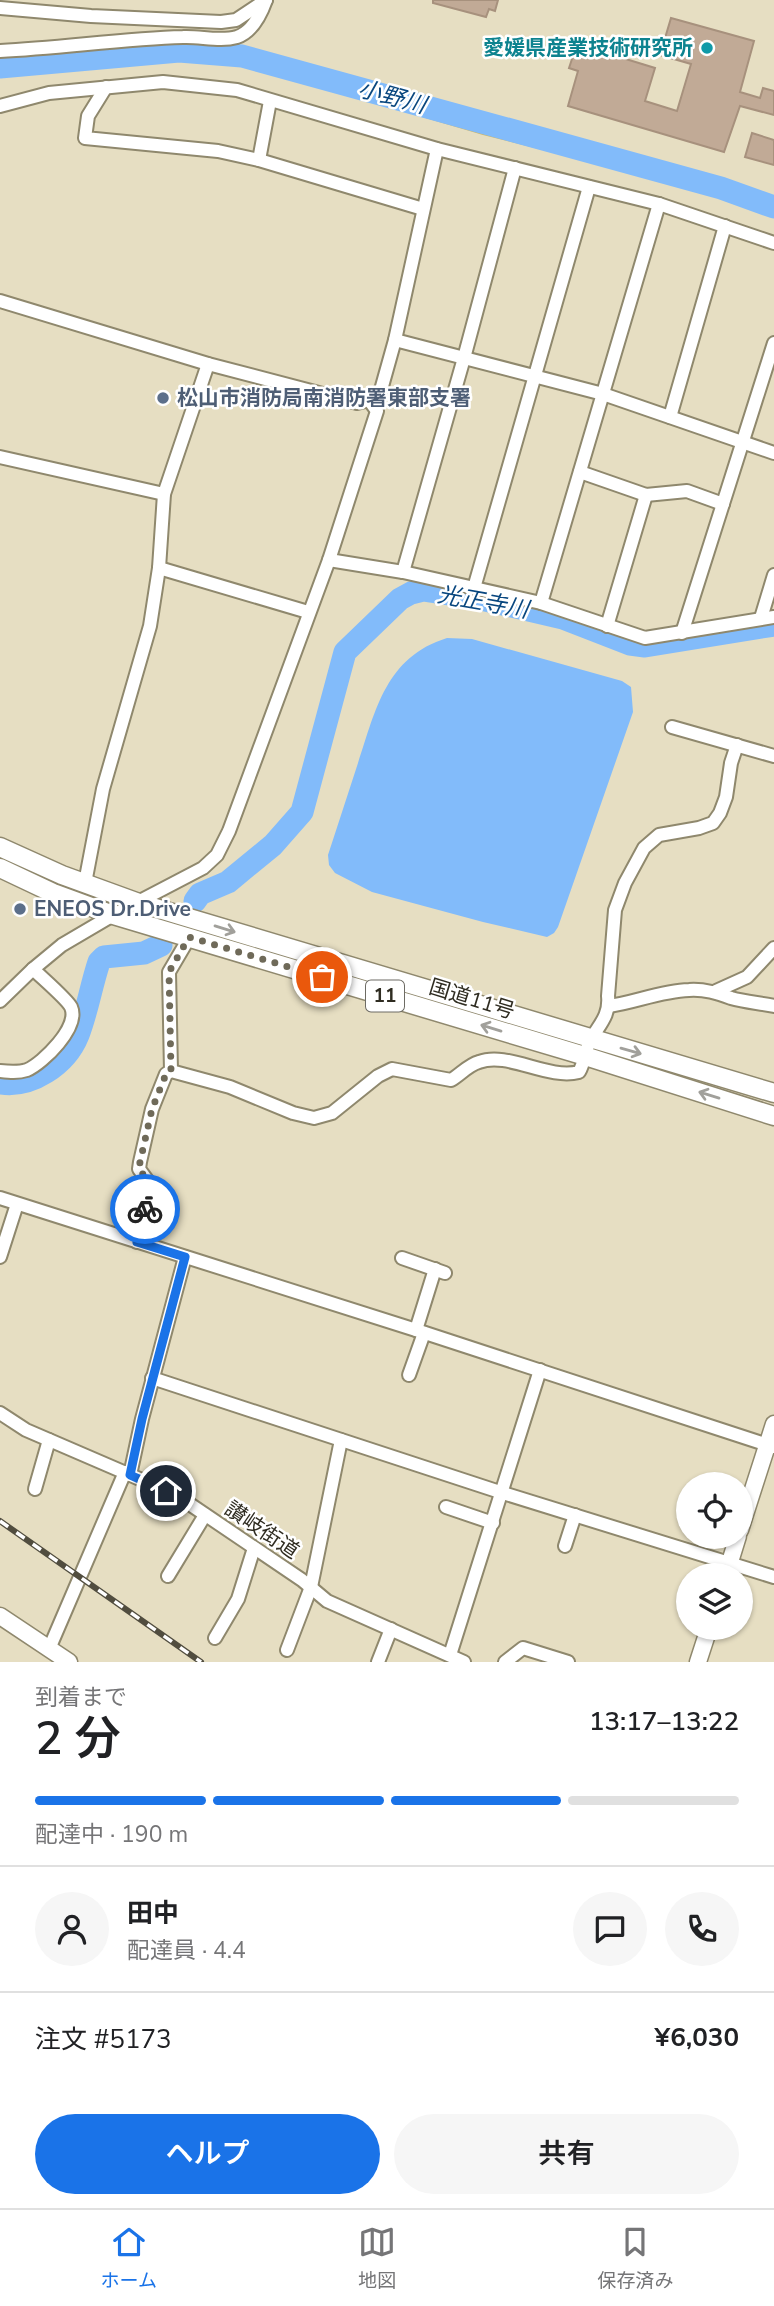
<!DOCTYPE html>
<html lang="ja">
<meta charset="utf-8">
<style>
body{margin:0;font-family:"Nunito Sans","Noto Sans JP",sans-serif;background:#f6f6f6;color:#202124;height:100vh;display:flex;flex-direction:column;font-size:26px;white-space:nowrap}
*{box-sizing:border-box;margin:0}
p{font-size:23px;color:#757577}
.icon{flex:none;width:38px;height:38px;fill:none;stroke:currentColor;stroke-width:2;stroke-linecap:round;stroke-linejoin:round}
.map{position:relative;height:1662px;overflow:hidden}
.panel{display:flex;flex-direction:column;background:#fff;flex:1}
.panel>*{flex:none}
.fabs{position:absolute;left:676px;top:1472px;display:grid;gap:14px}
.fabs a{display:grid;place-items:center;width:77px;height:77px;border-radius:50%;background:#fff;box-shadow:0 2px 5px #0004;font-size:35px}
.pin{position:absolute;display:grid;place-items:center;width:60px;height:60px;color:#fff;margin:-30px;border:4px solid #fff;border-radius:50%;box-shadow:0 2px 7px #0007}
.courier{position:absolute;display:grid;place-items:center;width:70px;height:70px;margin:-35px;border:5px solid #1a73e8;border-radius:50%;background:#fff;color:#222;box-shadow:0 2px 9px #0007}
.headline em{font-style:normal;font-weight:600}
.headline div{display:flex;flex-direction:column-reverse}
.headline{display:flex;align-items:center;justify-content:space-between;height:119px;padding:0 35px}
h1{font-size:46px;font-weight:600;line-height:52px}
.bar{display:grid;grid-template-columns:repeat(4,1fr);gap:10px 7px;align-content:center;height:84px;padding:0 35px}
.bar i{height:9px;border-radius:5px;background:#e0e0e0}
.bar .on{background:#1a73e8}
.bar p{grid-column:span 4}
.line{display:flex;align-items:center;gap:18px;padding:0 35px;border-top:2px solid #e0e0e0}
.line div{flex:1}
.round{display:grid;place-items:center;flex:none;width:74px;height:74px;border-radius:37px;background:#f6f6f6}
.action{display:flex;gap:14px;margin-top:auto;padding:14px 35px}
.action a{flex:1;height:80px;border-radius:42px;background:#1a73e8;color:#fff;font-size:28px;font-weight:600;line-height:80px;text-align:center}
.action a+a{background:#f6f6f6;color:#202124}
.menu{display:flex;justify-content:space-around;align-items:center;height:98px;border-top:2px solid #e0e0e0;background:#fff;font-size:19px;color:#757577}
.menu a{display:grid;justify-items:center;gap:4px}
.menu .on{color:#1a73e8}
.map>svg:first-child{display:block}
.green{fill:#ccb769}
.water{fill:#82bbfa}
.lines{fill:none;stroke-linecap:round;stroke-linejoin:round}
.river{stroke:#82bbfa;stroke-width:23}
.building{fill:#c1aa96;stroke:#a7917d;stroke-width:2}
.minor-casing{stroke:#8f886d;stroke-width:16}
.major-casing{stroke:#8f886d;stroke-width:19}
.highway-casing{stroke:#8f886d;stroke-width:21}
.minor{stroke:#fff;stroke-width:12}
.major{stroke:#fff;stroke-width:16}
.highway{stroke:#fff;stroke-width:18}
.rail-casing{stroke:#514d3f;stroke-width:6}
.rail{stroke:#fff;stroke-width:3.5;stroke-dasharray:10;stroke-linecap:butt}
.oneway{stroke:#a1a09b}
.done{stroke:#6f6a59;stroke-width:7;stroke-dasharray:0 12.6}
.route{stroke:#1a73e8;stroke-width:9}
.culture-dot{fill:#0f9aa8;stroke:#fff;stroke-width:2.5}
.service-dot{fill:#5c6f8a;stroke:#fff;stroke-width:2.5}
.labels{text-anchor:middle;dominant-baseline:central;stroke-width:5;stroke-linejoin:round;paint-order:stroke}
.shield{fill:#fff;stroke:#6d6b64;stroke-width:2}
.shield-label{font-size:19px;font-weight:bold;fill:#2f2c21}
.culture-label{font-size:21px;font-weight:bold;fill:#0d838f;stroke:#fff;text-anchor:end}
.service-label{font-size:21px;font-weight:bold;fill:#4e5e75;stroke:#fff;text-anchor:start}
.street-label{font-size:21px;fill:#2f2c21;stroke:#fff}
.water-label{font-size:23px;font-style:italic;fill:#09477f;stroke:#fff}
</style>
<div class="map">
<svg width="774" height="1662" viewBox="0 0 774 1662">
<rect width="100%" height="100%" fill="#e6dec2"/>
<path class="green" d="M182,42L232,45L468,114L661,162L774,198V216L724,199L634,173L483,135L317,86L227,63L192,60L134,62L0,76V59Z"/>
<path class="water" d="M447,638L472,639L622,681L631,687L633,712L558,927L554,933L547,937L483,922L372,892L335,873L329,865L328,855C338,824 348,794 358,763C376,709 386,657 447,638Z"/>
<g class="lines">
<g class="river">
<path d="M0,67L179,51L242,56L721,188L774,207"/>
<path d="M195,901L200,894L228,882L273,845L302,812L345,652L400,599L411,593L423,590L481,599L563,618L630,644L645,646L774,625"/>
<path d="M0,1083C31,1088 66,1065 78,1035C87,1012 91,986 99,962L104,957L144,953L161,945"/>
</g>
</g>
<g class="building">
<path d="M433,0H498L495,11L489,9L486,17L433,3Z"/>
<path d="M671,18L754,41L740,92L760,98L763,88L774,91V115L740,106L724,152L568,106L578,71L569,68L577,44L655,68L645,101L677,111L691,64L660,55Z"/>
<path d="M752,133L774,140V165L745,157Z"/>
</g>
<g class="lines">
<defs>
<g id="minor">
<path d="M0,8L91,16L221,22L236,20L266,0"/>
<path d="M0,51C61,48 122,39 183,37C200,36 220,42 237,37C252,32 261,14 266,0"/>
<path d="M106,87L88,116L85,138L218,151L259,160L423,209"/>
<path d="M0,106L49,93L163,82L237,90L437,149L659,204L774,243"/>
<path d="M259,160L270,101"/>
<path d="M0,301L208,364L357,403L369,400L381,390L395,340L437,149"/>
<path d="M395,340L603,394L774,453"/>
<path d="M670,417L725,226"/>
<path d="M0,457L164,494"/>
<path d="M580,472L646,495L687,491L723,504"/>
<path d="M329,560L403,572L541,603L645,638L774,617"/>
<path d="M159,568L308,612"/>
<path d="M403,572L464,358L515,168"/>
<path d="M474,588L589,187"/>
<path d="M541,603L659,204"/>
<path d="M761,618L774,575"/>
<path d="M607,626L646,495"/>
<path d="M682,633L774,343"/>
<path d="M672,727L774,756"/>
<path d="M85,883L103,789L150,626L159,568L164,494L208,364"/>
<path d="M716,991L747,977L774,948"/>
<path d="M0,1001L33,969L62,945L113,915L203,868L217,855L229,831L329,560L377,411L369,400"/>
<path d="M609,1006C636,1002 661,991 689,990C705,989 717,993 731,998C745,1002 760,1003 774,1006"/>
<path d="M0,1071C9,1072 18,1073 27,1070C43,1063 80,1027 71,1007C67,999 41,977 33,969"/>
<path d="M171,1071L169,972L189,938"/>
<path d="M0,1198L416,1330L774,1447"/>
<path d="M137,1242L150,1184L139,1169L140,1162L152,1109L166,1074L171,1071L230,1087L293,1113L314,1118L332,1113L378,1076L392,1069L451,1080C460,1075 468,1065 479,1062C508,1051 547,1080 579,1072C585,1062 585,1049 591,1039C600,1024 610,1015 608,996L615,910L625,883L644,848L659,835L699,828L713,823L720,813L726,797L731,763L737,745"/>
<path d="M0,1257L17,1204"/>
<path d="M402,1258L445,1273"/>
<path d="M416,1330L435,1269"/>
<path d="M409,1375L424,1333"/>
<path d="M152,1378L503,1493L774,1577"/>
<path d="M0,1413L26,1430L142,1480L191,1505L302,1580L327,1601L464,1662"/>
<path d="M130,1475L142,1419L185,1257"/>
<path d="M35,1489L49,1440"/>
<path d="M446,1507L493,1523"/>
<path d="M565,1546L575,1515"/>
<path d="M168,1576L205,1515"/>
<path d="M215,1638L238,1599L254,1548"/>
<path d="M49,1649L125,1472"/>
<path d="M287,1650L311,1587L341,1440"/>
<path d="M450,1655L540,1370"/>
<path d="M378,1662L391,1629"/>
<path d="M505,1662L523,1648L568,1662"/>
</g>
<g id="major">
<path d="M740,1530L774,1424"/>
<path d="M726,1575L738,1536"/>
<path d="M0,1616L69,1662"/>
<path d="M698,1662L709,1628"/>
</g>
<g id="highway">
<path d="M0,847L62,875L139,903L774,1093"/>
<path d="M0,868L53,893L113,915L585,1056L774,1116"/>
</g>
</defs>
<use href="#minor" class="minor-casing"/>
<use href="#major" class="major-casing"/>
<use href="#highway" class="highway-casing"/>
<use href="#minor" class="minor"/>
<use href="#major" class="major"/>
<use href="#highway" class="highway"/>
<defs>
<path id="rail" d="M0,1521L201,1662"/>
</defs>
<use href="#rail" class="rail-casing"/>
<use href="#rail" class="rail"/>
</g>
<defs><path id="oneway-shaft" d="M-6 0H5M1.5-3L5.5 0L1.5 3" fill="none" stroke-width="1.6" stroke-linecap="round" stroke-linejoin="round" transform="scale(1.75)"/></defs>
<g class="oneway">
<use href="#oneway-shaft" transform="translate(225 929) rotate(17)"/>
<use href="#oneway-shaft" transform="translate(491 1028) rotate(-163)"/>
<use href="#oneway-shaft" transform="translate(631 1051) rotate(16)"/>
<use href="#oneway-shaft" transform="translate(709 1095) rotate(-163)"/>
</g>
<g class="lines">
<path class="done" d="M145,1209L150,1184L139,1169L140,1162L152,1109L166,1074L171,1071L169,972L189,937L322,977"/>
<path class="route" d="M145,1209L137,1242L185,1257L142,1419L130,1475L166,1491"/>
</g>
<circle class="culture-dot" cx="707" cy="48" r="7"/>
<g class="service-dot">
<circle cx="163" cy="398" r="7"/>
<circle cx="20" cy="909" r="7"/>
</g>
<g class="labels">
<rect class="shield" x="366" y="980.5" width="38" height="31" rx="5"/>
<g class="shield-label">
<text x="385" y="996">11</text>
</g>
<g class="culture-label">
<text x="693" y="48">愛媛県産業技術研究所</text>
</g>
<g class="service-label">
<text x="177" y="398">松山市消防局南消防署東部支署</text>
<text x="34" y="909">ENEOS Dr.Drive</text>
</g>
<g class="street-label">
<text transform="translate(472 999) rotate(17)">国道11号</text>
<text transform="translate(262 1530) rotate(34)">讃岐街道</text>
</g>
<g class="water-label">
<text transform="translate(392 97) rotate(15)">小野川</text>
<text transform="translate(483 602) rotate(10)">光正寺川</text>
</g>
</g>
</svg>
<div class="fabs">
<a><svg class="icon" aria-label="locate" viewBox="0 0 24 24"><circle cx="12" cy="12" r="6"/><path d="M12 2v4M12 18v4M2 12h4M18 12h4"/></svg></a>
<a><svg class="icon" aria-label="layers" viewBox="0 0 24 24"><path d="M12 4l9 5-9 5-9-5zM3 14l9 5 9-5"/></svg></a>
</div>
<div class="pin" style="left:322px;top:977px;background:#ea580c"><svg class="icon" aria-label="bag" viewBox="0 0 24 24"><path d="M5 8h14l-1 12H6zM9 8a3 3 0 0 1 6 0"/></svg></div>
<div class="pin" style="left:166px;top:1491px;background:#1f2937"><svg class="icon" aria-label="home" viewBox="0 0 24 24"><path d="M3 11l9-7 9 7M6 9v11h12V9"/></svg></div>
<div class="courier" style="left:145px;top:1209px"><svg class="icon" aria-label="bike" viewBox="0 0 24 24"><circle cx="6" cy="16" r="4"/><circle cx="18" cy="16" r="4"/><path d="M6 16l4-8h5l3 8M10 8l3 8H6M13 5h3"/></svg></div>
</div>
<section class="panel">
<div class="headline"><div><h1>2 分</h1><p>到着まで</p></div><em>13:17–13:22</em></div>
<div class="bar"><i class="on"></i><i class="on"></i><i class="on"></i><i></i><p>配達中 · 190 m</p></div>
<div class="line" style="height:126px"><a class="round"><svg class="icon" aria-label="person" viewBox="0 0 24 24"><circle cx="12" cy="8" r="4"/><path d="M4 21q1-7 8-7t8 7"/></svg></a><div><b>田中</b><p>配達員 · 4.4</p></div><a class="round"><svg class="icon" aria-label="chat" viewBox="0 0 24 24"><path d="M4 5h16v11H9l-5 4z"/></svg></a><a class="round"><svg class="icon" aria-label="phone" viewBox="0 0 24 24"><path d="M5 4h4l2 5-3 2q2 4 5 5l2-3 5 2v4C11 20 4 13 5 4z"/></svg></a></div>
<div class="line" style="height:91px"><div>注文 #5173</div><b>¥6,030</b></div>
<div class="action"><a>ヘルプ</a><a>共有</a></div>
</section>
<nav class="menu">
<a class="on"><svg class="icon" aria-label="home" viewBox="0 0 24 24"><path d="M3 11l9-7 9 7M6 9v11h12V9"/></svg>ホーム</a>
<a><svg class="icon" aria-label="map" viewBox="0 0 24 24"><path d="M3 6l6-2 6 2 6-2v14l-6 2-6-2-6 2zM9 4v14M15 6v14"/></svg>地図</a>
<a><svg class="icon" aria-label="saved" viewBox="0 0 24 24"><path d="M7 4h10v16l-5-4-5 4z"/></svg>保存済み</a>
</nav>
